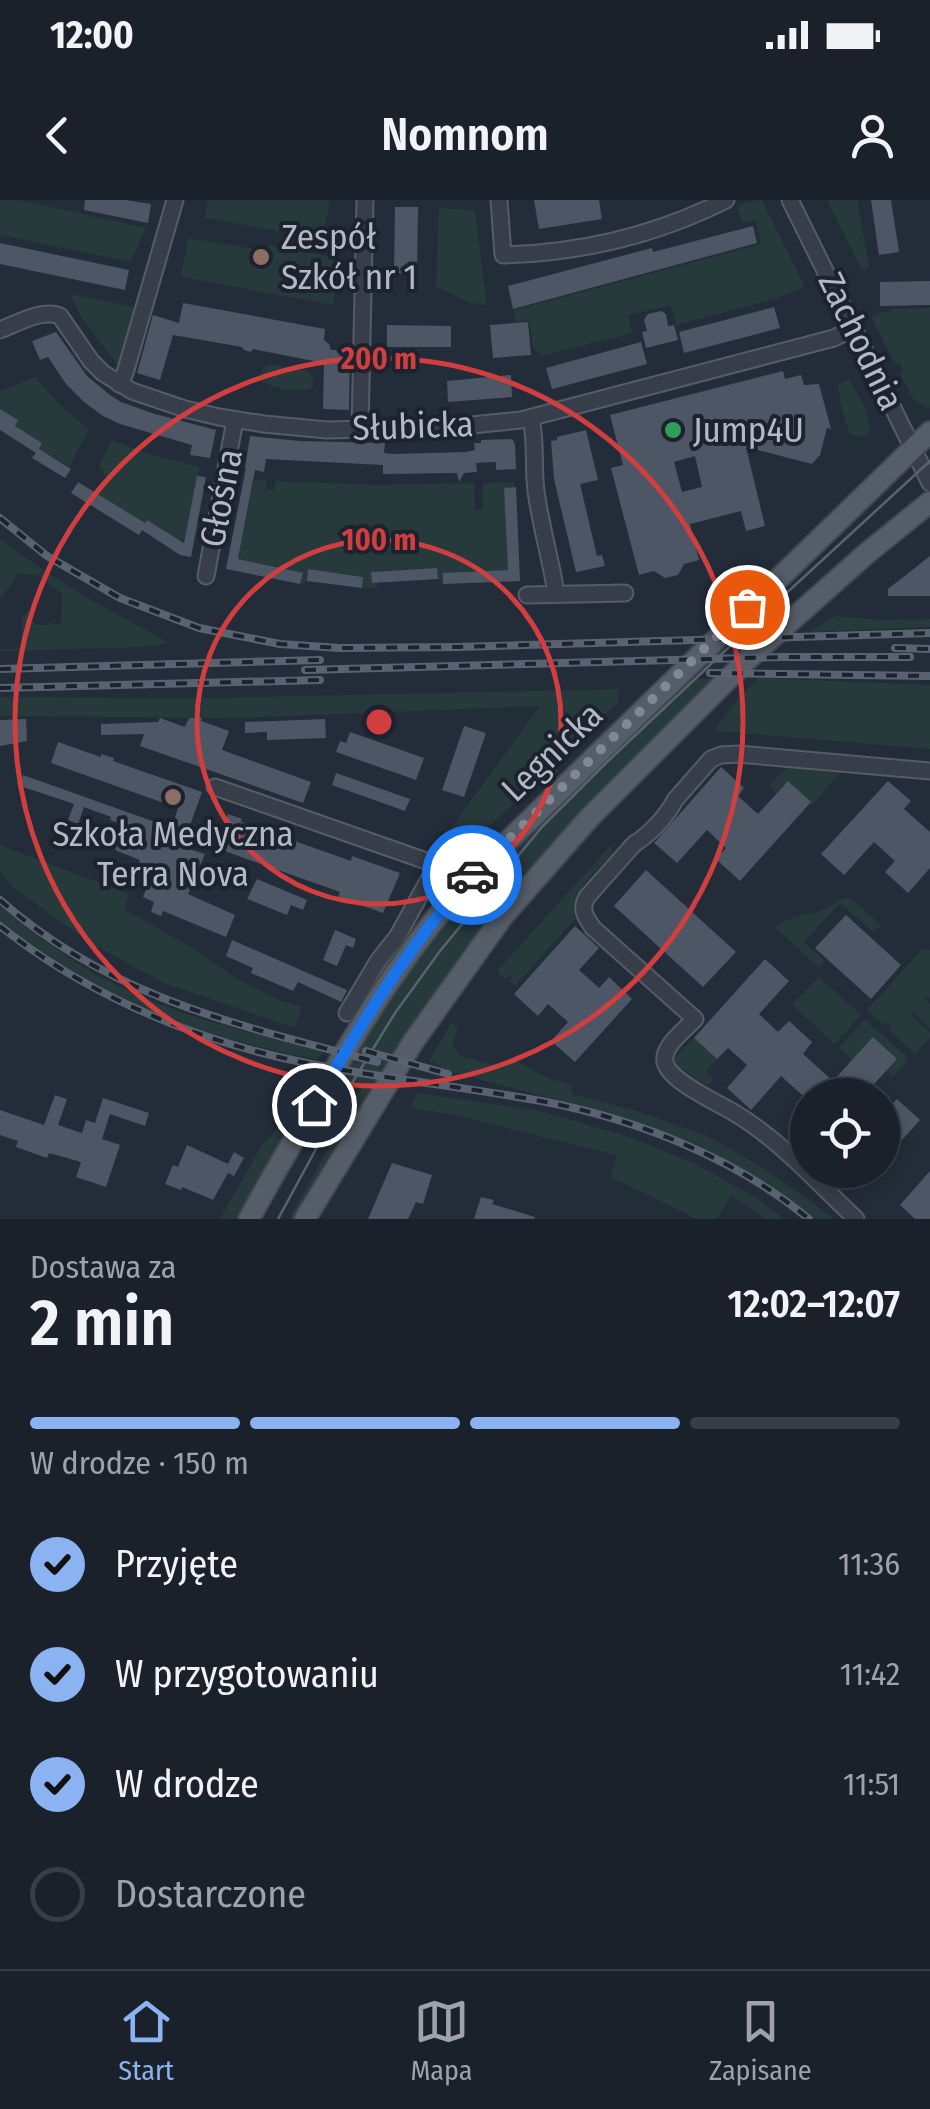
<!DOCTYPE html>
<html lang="pl">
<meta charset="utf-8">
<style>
body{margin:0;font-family:"Fira Sans Condensed",sans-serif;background:#232933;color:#f1f3f6;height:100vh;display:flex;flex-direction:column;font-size:38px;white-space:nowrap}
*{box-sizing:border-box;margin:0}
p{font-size:32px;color:#9fa3a9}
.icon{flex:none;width:55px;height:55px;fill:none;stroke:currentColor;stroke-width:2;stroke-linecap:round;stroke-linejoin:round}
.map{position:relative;height:1019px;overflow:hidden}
.details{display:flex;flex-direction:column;background:#1a212b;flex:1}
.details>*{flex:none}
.tools{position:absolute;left:790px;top:878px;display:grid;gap:20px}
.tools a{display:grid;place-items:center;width:110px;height:110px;border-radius:50%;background:#1a212b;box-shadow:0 5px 15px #0003,0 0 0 2px #383e47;font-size:50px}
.pin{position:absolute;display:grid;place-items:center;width:85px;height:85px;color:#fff;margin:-42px;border:5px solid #fff;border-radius:50%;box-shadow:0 2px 10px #0007}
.courier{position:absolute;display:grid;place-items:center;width:100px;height:100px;margin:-50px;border:8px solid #1a73e8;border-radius:50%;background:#fff;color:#222;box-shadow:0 2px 12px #0007}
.headline em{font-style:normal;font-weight:600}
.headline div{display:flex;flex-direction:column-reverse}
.headline{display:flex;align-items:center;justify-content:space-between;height:170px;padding:0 30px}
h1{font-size:65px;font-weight:600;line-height:75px}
.bar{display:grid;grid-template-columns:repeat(4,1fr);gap:15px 10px;align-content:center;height:120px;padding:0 30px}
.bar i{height:12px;border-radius:8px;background:#383e47}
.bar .active{background:#8bb2f1}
.bar p{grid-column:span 4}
ol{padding:0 30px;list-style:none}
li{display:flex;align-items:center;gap:30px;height:110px}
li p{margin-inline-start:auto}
li .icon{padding:10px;border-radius:50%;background:#8bb2f1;color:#111;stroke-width:4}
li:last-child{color:#9fa3a9}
li i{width:55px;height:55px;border:5px solid #383e47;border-radius:50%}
.status{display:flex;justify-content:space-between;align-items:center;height:70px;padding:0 50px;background:#1a212b;direction:ltr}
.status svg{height:28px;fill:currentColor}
header{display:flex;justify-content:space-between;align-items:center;height:130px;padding:0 30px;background:#1a212b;font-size:45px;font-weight:600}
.dock{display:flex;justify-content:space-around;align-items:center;height:140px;border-top:2px solid #383e47;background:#1a212b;font-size:28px;color:#9fa3a9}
.dock a{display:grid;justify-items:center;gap:5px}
.dock .active{color:#8bb2f1}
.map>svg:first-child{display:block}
.green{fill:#26393b}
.building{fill:#4c5665;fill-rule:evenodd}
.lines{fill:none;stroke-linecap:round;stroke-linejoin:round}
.minor-casing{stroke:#555c67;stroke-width:19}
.major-casing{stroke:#404752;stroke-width:24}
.minor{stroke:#373e49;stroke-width:15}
.major{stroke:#555d69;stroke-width:20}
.tram{stroke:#596270;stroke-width:2.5}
.rail-casing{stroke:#596270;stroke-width:8}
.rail{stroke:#1c232e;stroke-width:4;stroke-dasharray:11;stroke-linecap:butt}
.done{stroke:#808894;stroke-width:10;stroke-dasharray:0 18}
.route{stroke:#1a73e8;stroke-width:12}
.ring{fill:none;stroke:#d13e40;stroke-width:5}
.education-dot{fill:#8d6e63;stroke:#1c232e;stroke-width:4}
.leisure-dot{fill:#2e9e5b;stroke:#1c232e;stroke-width:4}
.labels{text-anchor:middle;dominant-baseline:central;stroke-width:8;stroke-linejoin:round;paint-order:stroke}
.poi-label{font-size:35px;fill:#b2b9c5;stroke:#1c232e;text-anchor:start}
.street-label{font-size:35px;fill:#b2b9c5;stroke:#1c232e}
.centre{fill:#d13e40;stroke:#1c232e;stroke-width:5}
.ring-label{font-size:30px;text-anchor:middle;font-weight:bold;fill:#d13e40;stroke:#1c232e;stroke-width:8;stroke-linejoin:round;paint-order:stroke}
</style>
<div class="status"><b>12:00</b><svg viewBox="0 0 49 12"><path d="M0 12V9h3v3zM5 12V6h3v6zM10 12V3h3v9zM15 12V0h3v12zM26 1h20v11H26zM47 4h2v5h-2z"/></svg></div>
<header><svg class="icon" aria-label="back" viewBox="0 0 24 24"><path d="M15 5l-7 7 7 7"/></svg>Nomnom<svg class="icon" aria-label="person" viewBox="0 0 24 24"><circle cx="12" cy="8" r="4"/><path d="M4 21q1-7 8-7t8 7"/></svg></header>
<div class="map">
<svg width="930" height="1019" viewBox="0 0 930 1019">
<rect width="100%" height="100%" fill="#232c39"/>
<g class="green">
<path d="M0,0H20L146,28L131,62L0,35Z"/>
<path d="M208,0H330L323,39L205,18Z"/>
<path d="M758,0H762L805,87L777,98L677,125L670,105L629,115L632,133L543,156L533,148L530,121L516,122L514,110L761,44L756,20L743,23L737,6Z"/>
<path d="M827,0H857L869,65L866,70H862Z"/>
<path d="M439,8L475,10L487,105L469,103L436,86Z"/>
<path d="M188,38L266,51L268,45L341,58L333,105L181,77Z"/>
<path d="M70,94L135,107L118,166L80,115Z"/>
<path d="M930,108V207L928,208L914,200L899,173L903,170L899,162L895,164L872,118L880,112H890L891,109Z"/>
<path d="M270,164L308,171L314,179L313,187C301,195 274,188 260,181L263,167Z"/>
<path d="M35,177L60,205L89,229L69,267L39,249L42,243L15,226L18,220L0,209V191Z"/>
<path d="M849,179L864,205L871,232L864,236L850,234L842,211L838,185Z"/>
<path d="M112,240L148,254L199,267L185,339L176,338L148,320L145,323L98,295L106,278L99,265Z"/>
<path d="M254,280H266V290H274L276,281L377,285L474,283L475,310L483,309V283L514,282V287L504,289L508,370L443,373V384L438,379L437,368L377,371V388H362L363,377L309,369L307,381L300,384L302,373L236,370Z"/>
<path d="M0,339C54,380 111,412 170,443L144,447L0,451V449H21L22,418L28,411L33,414L30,420L37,425H47V423L61,425L62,394L37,375L18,374L0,400Z"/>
<path d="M835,416L882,420L930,419V427L809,432Z"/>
<path d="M759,478L930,485V549L716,531L715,529L739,497Z"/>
<path d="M688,479H716C613,575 515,676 435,791C384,864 341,943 295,1019H289L363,885L348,882L274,1019L297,977L361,844L390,796L425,746L469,692Z"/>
<path d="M619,489L618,502L466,649L463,647L459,652L460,654L451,656L445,653L439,659L431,655L540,506L234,518L0,516V497L206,498Z"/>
<path d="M786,568L840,573L812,605L788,581L776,593L769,586Z"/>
<path d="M0,645L129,694L124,709L189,746L239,780L279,800L302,807L295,828L164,783L87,741L14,688L0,671Z"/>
<path d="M610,646L613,653C595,673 569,691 575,719L515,786L510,781L512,777L509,775L505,779L497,771Z"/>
<path d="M847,698L855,702L882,726L872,731L840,703L804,742L825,761L819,768L775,727C795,712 806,718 824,709C833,705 837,700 847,698Z"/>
<path d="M0,706C37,737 79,767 123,788C186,819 256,834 324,851L317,860C251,847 186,828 126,800C81,778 41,751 0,724Z"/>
<path d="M922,750H930V798L927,796L924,799L930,804V828L913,812L910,814L930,833V838L915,854L889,830L892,827L887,823L884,825L867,810Z"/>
<path d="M819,777L861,815L835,844L792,805Z"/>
<path d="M865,819L909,859L893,877L886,871L852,860L839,848Z"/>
<path d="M451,823L458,827L452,844L461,856L500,867L513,859L548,878L571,885L572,894L637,911L708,936L766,970L835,1019H817L764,981L698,945L629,919L440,869L441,865L429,861Z"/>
<path d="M694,838L717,859L706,871L714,879L708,886L679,867L674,860L675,857Z"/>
<path d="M417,893L540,911L633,938L695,964L755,997L784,1019H766L731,995L717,1019H697L611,977L617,955L454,915L411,908Z"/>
<path d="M301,904L236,1019H220L262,945Z"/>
</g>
<g class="building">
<path d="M85,0H125L151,4L148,23L84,10Z"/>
<path d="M534,0H599L602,19L539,29Z"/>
<path d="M871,0H891L899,52L879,55Z"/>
<path d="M395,7H418L417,74L394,73Z"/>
<path d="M753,26L757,43L513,109L508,86L652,48L653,52Z"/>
<path d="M0,43L129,70L125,90L0,64Z"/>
<path d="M930,81V105L880,106V82Z"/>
<path d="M183,103L325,129L324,140L329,144L331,150H350L349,210L323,209L324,163L253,149L251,152L244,150L242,147L173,135L160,180L137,173L153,115L179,123Z"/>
<path d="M774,107L780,128L684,153L679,132Z"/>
<path d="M661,111L666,114L668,126L674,125L678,140L646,148L642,132L647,131L644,120L648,114Z"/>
<path d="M528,122L531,155L493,158L490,125Z"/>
<path d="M387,125L451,126V147H387Z"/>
<path d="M56,132L87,176L110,195L121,202L155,214L216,230L210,258L190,255L192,245L120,224L103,216L84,202L66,184L48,157L40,160L32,141Z"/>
<path d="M641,142L647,164L552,189L546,168Z"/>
<path d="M783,171L785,179L801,175L804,185L819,184L831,229L827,228L820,255L812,264L746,247L765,326L746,331L741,311L690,324L699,360L684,364L678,375L665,378L654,371L639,375L611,268L623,265L610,215ZM695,256L702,287L682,292L674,262Z"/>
<path d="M511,175L512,197L448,202L447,181Z"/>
<path d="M0,209L18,220L15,226L42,243L39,249L71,269L65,278L32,258L36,253L0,230Z"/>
<path d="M586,230L598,280L580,284L597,356L602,355L605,366L576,372L554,279L551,241L557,240V237Z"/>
<path d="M250,236L300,241L385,243L384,253L393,254L466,252L475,250L474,243H481V240L509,239L513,240L515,245L516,269L496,270V262L476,263L477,272L464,273L459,282L457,273L383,274V265L266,259L264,272L255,270L238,359L303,373L300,384L226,369L246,268H245Z"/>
<path d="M197,276L206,277L191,357L180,355L142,330L139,335L71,293L78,282L145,323L147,320L184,343Z"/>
<path d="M516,287L520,381L443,384V373L508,370L504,288Z"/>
<path d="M930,356V396H888V389Z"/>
<path d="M437,368L438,379L372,383L371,372Z"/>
<path d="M308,369L363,377L362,388L307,381Z"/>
<path d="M160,518L185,527L189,518H202L201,521L229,531L222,550L311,582L303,603L140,546L144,534L101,535V524L158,522Z"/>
<path d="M26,519L27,541L0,546V520Z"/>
<path d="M325,519L326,538L267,540V532L245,533V522Z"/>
<path d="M464,526L486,533L464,597L442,590Z"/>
<path d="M350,532L424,558L416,580L336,552L340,541L346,543Z"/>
<path d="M58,542L101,557V554L114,558L113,561L202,592L189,628L197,631L192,650L205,654L188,694L235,715L226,737L163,711L161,716L151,712L154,702L143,697L154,669L139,662L140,660L115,650L124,625L110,620L111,617L84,607L78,624L68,620L74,604L20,586L23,575L172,628L178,608L51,563Z"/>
<path d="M721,567L744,588L738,596L758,614L788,581L811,602L740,681L716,659L726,648L707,630L677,663L654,643Z"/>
<path d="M336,573L410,599L405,611L332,585Z"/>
<path d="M888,581L911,601L904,609L930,632V668L908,693L885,672L895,661L874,642L844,675L821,654Z"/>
<path d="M228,614L242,619L241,622L261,629L263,624L276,629L275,634L351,661L352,656L400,673L383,713L338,697L340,692L216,648Z"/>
<path d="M646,670L736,752L703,787L614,706Z"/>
<path d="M257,679L307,700L303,710L291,705L287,715L247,699Z"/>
<path d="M846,715L901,765L871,799L815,748Z"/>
<path d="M575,726L599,748L579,770L599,788L609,777L632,799L575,862L551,841L568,822L548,804L538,816L514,794Z"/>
<path d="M335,730L356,739L353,748L346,745L337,766L323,760Z"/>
<path d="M232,740L333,784L347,790L341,802L298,782L293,791L251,773L253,768L226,756Z"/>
<path d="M765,759L789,781L759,814L778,832L789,821L812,842L803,854L833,881L873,837L897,859L864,895H802L781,876L751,910L727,888L747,865L728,848L717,859L694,838Z"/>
<path d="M55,895L67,899L58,925L82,933L86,920L95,923L103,898L149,913L145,926L110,914L102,939L120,945L106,987L76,977L81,962L49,953L47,958L16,947L18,941L0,935V910L44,925Z"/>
<path d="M897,899L920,920L882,962V914Z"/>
<path d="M187,945L228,964L234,952L244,958L234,976L228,973L213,1000L182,987L181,990L165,984L173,965L178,967Z"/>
<path d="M392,963L432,975L423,1004L416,1002L408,1019H368Z"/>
<path d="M930,971V1019H915L900,1005Z"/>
<path d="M481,997L494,1000L492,1004L535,1017L534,1019H474Z"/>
</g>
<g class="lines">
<defs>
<g id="minor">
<path d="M499,0L503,55C580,53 656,35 726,0"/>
<path d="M790,0L930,283"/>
<path d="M0,130C18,123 41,109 60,116L91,161L103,173L132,191L185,209L219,217L264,224L327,230L452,227L521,220L834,138L854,128"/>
<path d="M119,184L125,173L175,0"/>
<path d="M531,218C537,245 532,271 537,298C542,330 551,361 556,393"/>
<path d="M360,229L365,0"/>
<path d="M206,376L235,220"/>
<path d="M527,395L625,393"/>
<path d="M215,587L429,662L445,670L463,685"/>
<path d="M347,813L378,761L397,737L429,679L439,667"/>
<path d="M856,1019C817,982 779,939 733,912C716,902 669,881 665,862C662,846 685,830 695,819L593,728C585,716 580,710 587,697L634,644C649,635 667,616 675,600L711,559L721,555L738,554L930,571"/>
</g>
<g id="major">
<path d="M249,1019C272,976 298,934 322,891C366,815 412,741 472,676L930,232"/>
<path d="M305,1019L413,842L503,716L590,617L750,457L866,354L930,302"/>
</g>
</defs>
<use href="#minor" class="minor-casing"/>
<use href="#major" class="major-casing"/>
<use href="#minor" class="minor"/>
<use href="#major" class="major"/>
<path class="tram" d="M278,1019L349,888L395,813L440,751L541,628L606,563L780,399L930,261"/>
<defs>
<g id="rail">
<path d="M0,318L47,356L120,398L199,428L280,444L340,448L457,447L930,433"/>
<path d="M895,448L930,449"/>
<path d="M0,469L320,460"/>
<path d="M305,470L784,457H910"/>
<path d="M710,473L930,476"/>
<path d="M0,488L320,480"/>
<path d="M0,700C111,798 238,825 377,862"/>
<path d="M0,726C80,790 180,834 279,857C365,877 454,885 541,901C636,919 734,957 809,1019"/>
<path d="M366,851L448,874"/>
</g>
</defs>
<use href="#rail" class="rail-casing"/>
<use href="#rail" class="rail"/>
</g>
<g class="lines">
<path class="done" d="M472,675L747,407"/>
<path class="route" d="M314,905C361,824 409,745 472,675"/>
</g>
<g class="ring">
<circle cx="379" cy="522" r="182"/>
<circle cx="379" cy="522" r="364"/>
</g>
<g class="education-dot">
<circle cx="261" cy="57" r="10"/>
<circle cx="173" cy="597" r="10"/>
</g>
<circle class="leisure-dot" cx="673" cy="230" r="10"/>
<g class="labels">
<g class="poi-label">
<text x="281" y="37">Zespół<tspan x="281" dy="40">Szkół nr 1</tspan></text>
<text x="693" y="230">Jump4U</text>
<text x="173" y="634" text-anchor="middle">Szkoła Medyczna<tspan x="173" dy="40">Terra Nova</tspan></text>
</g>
<g class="street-label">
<text transform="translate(861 141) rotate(64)">Zachodnia</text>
<text transform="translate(413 226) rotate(-2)">Słubicka</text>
<text transform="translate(221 298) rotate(-79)">Głośna</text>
<text transform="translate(552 552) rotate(-44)">Legnicka</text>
</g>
</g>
<circle cx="379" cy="522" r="15" class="centre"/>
<g class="ring-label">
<text x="379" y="169">200 m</text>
<text x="379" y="350">100 m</text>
</g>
</svg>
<div class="tools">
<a><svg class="icon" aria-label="locate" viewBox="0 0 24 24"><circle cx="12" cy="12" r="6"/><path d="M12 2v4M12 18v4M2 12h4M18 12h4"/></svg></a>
</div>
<div class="pin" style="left:747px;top:407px;background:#ea580c"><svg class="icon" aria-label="bag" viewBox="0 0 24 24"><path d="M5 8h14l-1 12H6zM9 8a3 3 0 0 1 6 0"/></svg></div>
<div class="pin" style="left:314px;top:905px;background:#1f2937"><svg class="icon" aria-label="home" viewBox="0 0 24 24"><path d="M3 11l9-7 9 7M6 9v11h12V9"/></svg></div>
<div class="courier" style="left:472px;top:675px"><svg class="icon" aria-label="car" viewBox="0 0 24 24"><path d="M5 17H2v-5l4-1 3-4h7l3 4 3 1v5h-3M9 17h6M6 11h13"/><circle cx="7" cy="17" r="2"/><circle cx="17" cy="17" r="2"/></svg></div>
</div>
<section class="details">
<div class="headline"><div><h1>2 min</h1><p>Dostawa za</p></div><em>12:02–12:07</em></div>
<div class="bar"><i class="active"></i><i class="active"></i><i class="active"></i><i></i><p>W drodze · 150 m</p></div>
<ol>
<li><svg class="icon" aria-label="check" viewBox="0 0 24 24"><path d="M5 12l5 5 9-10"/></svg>Przyjęte<p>11:36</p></li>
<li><svg class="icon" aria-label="check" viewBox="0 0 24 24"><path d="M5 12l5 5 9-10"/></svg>W przygotowaniu<p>11:42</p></li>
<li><svg class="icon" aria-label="check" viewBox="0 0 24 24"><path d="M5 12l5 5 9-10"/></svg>W drodze<p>11:51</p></li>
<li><i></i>Dostarczone</li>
</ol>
</section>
<nav class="dock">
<a class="active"><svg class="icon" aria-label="home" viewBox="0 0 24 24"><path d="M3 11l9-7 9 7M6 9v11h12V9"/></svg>Start</a>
<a><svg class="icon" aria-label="map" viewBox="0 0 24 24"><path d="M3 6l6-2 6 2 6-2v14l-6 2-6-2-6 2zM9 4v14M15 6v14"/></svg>Mapa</a>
<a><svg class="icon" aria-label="saved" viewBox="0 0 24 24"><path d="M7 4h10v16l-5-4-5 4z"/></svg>Zapisane</a>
</nav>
